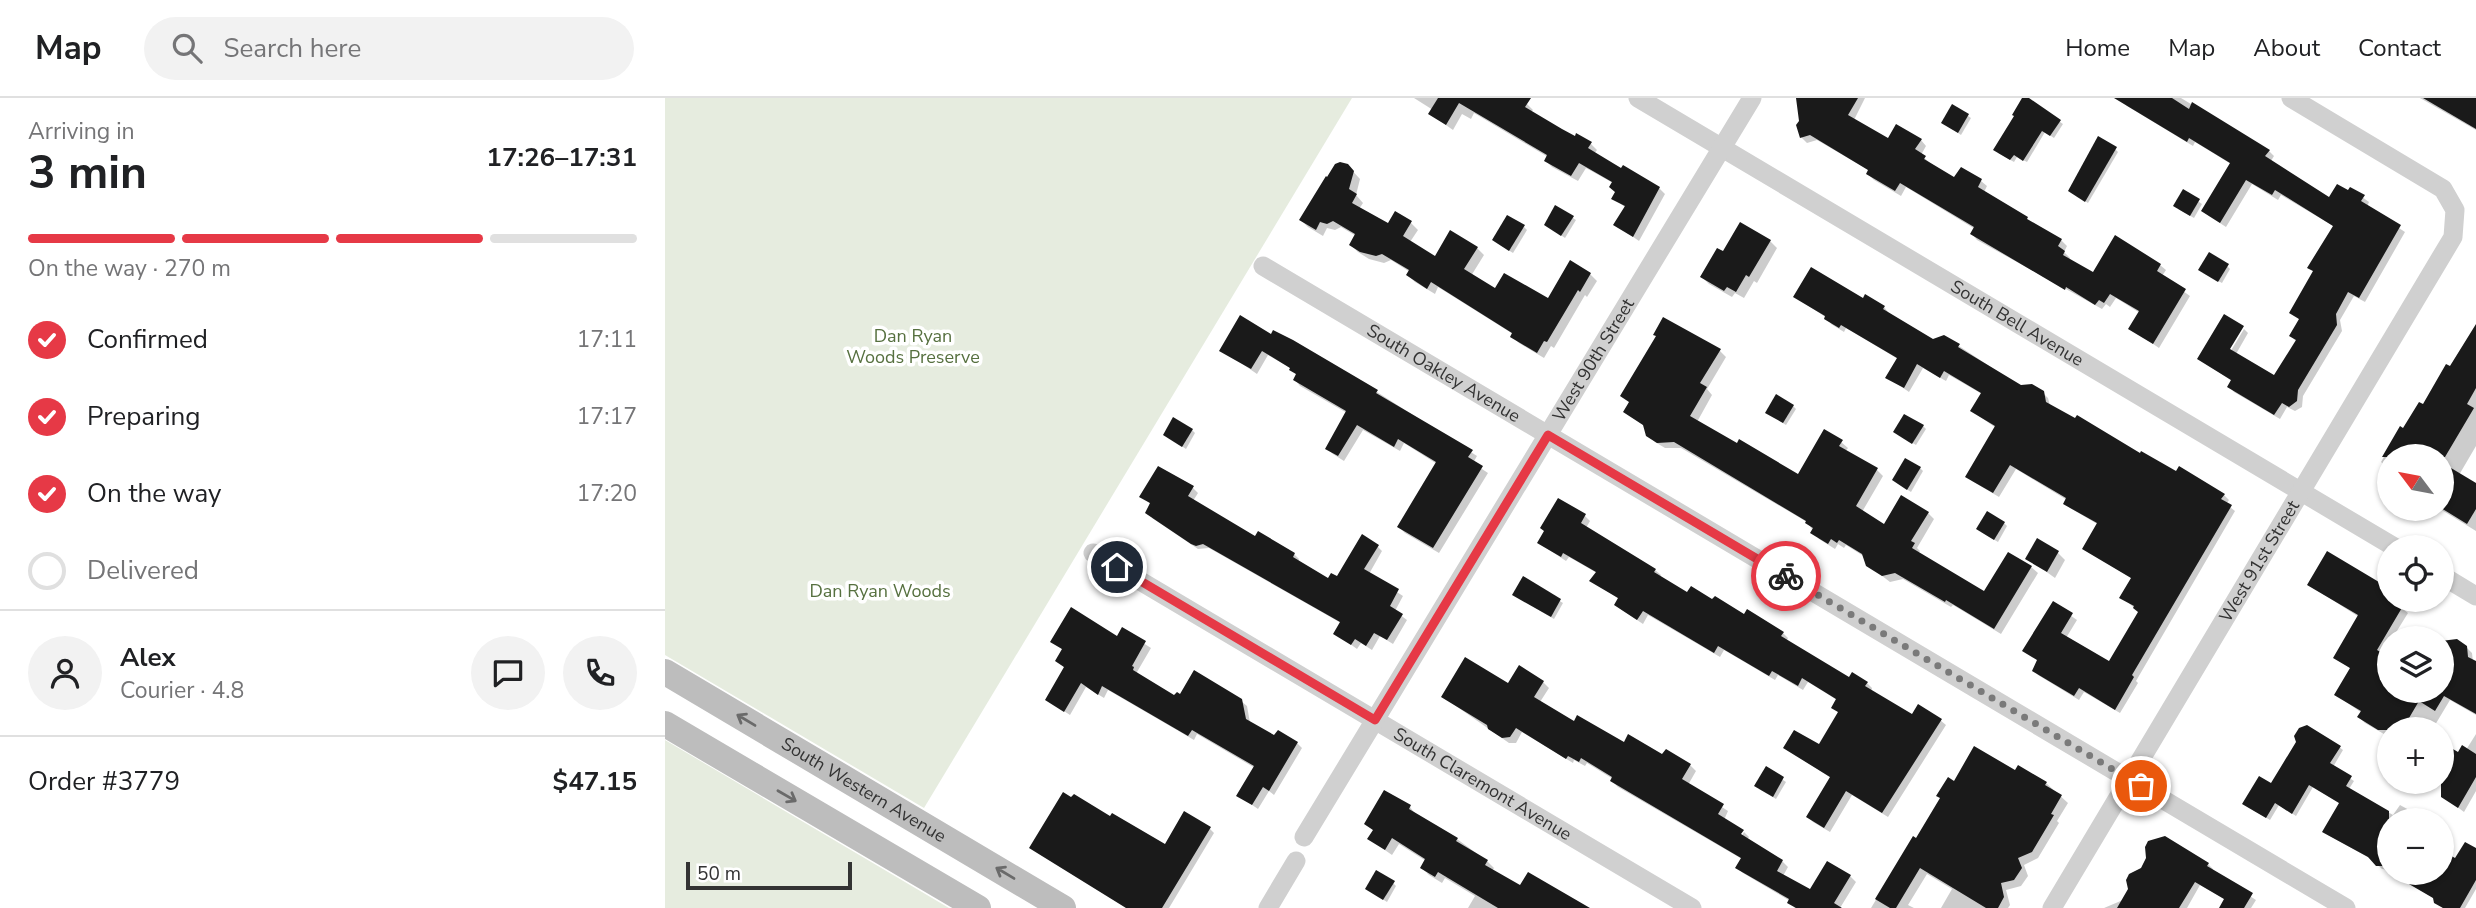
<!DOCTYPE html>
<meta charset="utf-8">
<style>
body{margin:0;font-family:"Nunito Sans",sans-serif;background:#f2f2f2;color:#202124;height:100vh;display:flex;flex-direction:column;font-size:26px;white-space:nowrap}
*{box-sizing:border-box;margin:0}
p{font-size:23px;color:#757577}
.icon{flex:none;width:38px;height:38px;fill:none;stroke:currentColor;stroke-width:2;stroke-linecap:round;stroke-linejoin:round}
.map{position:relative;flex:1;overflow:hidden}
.details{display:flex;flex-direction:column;background:#fff;width:665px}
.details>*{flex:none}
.needle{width:46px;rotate:302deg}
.controls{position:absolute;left:1712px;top:346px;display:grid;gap:14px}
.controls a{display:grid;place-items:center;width:77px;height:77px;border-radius:50%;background:#fff;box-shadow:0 2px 5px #0004;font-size:35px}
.scale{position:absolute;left:21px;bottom:18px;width:166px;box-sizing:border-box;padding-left:7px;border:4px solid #333;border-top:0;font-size:19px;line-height:24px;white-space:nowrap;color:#333;-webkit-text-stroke:5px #fff;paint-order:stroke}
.pin{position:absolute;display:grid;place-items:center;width:60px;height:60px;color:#fff;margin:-30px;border:4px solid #fff;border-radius:50%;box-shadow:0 2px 7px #0007}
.courier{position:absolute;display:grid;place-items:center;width:70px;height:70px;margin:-35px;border:5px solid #e63946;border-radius:50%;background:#fff;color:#222;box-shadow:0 2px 9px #0007}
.headline em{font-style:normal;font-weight:700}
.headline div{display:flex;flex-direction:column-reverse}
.headline{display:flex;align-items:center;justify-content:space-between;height:119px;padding:0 28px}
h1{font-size:46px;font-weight:700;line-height:52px}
.bar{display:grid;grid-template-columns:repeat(4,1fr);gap:10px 7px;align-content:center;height:84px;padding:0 28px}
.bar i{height:9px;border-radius:5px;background:#e0e0e0}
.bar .active{background:#e63946}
.bar p{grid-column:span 4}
.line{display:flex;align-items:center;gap:18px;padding:0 28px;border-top:2px solid #e0e0e0}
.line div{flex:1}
.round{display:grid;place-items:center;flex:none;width:74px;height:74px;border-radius:37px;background:#f2f2f2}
ol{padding:0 28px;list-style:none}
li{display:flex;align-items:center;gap:21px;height:77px}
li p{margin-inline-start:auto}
li .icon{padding:7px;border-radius:50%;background:#e63946;color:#fff;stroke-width:4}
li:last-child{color:#757577}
li i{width:38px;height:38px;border:4px solid #e0e0e0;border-radius:50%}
header{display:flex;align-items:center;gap:42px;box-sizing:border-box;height:98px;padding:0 35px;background:#fff;border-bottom:2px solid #e0e0e0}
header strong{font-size:33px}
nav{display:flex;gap:38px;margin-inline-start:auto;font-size:24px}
.search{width:490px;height:63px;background:#f2f2f2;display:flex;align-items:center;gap:18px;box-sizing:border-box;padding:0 24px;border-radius:38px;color:#757577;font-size:26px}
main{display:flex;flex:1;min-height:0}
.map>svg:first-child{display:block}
.green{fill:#e6ecdf}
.shadow{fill:#0003}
.building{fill:#1a1a1a}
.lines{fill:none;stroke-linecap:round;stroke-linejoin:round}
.street{stroke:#d0d0d0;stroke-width:19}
.secondary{stroke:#bdbdbd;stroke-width:26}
.oneway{stroke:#6a6a6a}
.done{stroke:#7a7a7a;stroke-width:7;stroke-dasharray:0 12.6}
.route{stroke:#e63946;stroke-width:9}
.labels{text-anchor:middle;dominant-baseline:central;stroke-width:7;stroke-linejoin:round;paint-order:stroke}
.street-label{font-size:18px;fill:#333;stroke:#fff}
.park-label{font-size:18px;fill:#56703f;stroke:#fff}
</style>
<header>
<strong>Map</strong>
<div class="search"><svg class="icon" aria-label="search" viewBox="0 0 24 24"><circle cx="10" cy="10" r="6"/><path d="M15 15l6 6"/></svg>Search here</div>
<nav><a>Home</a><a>Map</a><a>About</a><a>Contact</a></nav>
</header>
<main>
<section class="details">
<div class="headline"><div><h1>3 min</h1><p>Arriving in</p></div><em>17:26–17:31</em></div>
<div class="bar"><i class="active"></i><i class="active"></i><i class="active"></i><i></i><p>On the way · 270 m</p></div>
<ol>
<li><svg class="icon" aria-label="check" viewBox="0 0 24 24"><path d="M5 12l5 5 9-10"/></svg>Confirmed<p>17:11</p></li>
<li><svg class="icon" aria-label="check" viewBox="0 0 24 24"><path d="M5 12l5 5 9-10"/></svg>Preparing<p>17:17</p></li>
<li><svg class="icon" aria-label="check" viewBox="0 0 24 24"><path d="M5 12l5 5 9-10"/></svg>On the way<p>17:20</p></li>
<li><i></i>Delivered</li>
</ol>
<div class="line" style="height:126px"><a class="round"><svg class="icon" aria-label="person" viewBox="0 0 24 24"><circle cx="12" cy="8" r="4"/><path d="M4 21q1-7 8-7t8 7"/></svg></a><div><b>Alex</b><p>Courier · 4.8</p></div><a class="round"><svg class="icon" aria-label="chat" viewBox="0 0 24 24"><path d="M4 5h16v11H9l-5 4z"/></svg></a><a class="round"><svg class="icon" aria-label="phone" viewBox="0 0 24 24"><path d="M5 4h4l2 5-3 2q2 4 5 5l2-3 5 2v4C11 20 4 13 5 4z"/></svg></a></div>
<div class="line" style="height:91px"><div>Order #3779</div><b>$47.15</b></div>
</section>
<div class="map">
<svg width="1811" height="810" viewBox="0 0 1811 810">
<rect width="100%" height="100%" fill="#fff"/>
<g class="green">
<path d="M0,0H687L259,710L0,557Z"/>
<path d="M0,642L284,810H0Z"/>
</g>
<g class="shadow">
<path d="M749,0H851L862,6L868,12L866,14L896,33L926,46L932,52L929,56L994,90L1000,96L974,143L951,127L961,110L948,100L952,95L948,85L921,70L913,83L887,69L881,63L883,59L809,15L806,21L797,16L788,32L765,16L768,12Z"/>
<path d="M1136,0H1200L1189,22L1223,42H1256L1261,48L1256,57L1265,65L1290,81L1296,71L1316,83L1322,88L1319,94L1396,142L1402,148L1399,154L1405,160L1403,163L1428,176L1495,167L1501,172L1497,178L1525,198L1494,250L1466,231L1475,215L1451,200L1445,209L1441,206L1437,211L1312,142L1307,136L1310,131L1241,89L1236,98L1209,82L1203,76L1205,73L1152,42L1142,45L1136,39Z"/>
<path d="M1359,0L1398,26L1389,40L1380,34L1362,64L1352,59L1349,64L1333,55Z"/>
<path d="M1458,0H1516L1604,53L1609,58L1606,63L1664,102L1684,95L1686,91L1704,104L1702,109L1740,134L1700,204L1689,198L1675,222L1677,233L1638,298L1637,309L1630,313L1622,309L1615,321L1569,294L1564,288L1567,283L1534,261L1559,257L1562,259L1579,231L1583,235L1571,256L1610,280L1632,244L1626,238L1635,222L1626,214L1649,174L1645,170L1670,129L1616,97L1613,102L1587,86L1561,129L1544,118L1538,113L1566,66L1530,44L1528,48L1462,8L1457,3Z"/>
<path d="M1755,0H1811V32Z"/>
<path d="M1288,8L1306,20L1296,37L1278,25Z"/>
<path d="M1450,51L1453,54L1423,105L1405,93Z"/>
<path d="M682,67L695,81L691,97L698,105L694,111L724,127L746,125L753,132L745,144L770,160L812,150L819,157L806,178L831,193L883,202L906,165L925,176L932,183L922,199L920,197L889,250L886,248L879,260L854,245L847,238L848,236L773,189L770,196L750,184L743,177L745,174L726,162L719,165L704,161L693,154L686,147L691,138L676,129L670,132L662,130L658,138L643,129L636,122Z"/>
<path d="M1518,93L1537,106L1529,120L1513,111Z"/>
<path d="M891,109L911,122L900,140L884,129Z"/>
<path d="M859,129L862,132L848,155L832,145Z"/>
<path d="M1105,143L1112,150L1092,185L1089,183L1079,200L1070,195L1067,199L1044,186L1037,179L1058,156Z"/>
<path d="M1562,168L1565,171L1557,185L1538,175Z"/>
<path d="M1130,199L1199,202L1219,209L1223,214L1222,216L1268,243L1294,248L1356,289L1377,294L1383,300L1385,308L1475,358L1559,397L1564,402L1561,406L1570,413L1471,583L1473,585L1455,615L1419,594L1414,602L1373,577L1369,572L1374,563L1359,552L1389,506L1412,522L1401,540L1444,566L1475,515L1457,499L1468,481L1419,451L1434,427L1405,410L1400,405L1402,402L1351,371L1334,399L1307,383L1303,379L1331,330L1307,313L1317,296L1284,277L1281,283L1258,270L1244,294L1222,279L1233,261L1181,230L1179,234L1166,226L1162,220Z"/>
<path d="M1811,228V348L1794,377L1811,387V433L1775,411L1776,359H1724V371L1716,364L1736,330L1739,332L1759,308Z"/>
<path d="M607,238L712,294L812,358L808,365L823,375L774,455L740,435L734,429L772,366L739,345L735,353L698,332L679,363L668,356L662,351L682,315L635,288L630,282L632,278L627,271L603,257L592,276L557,252Z"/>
<path d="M1055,253L1061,259L1042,291L1047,297L1032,324L1133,379L1176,344L1183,350L1180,354L1212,372L1218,378L1197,414L1219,428L1263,415L1269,421L1252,450L1255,453L1253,456L1319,496L1343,456L1366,469L1373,475L1336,536L1288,507L1286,509L1238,481L1225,484L1203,467L1200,459L1181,447L1179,450L1173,446L1170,451L1154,441L1142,424L1016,350H1000L990,344L983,337L981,329L960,314Z"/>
<path d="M1128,308L1131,311L1121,327L1102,315Z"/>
<path d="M1258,328L1261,331L1251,347L1234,337Z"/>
<path d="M527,332L530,335L521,351L500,337Z"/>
<path d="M1255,370L1258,373L1246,394L1232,385Z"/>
<path d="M528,390L533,395L528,403L590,441L629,456L634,461L633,464L664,483L672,480L712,448L717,453L704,476L738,498L730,513L742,522L728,546L715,538L707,552L696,545L692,551L670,535L676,525L544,450L533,451L487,420V407L477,399Z"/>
<path d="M920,418L925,423L921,430L990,472L996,477L995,479L1023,496L1118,535L1123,540L1121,544L1185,581L1202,585L1207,590L1206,594L1247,619L1275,622L1281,627L1223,719L1187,697L1165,734L1148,724L1143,719L1166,680L1120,650L1155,648L1174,615L1168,609L1172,602L1143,584L1138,592L1113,577L1110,582L1059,552L1055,559L983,517L978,526L957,512L951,507L954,501L927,483L932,475L904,459L901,463L874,445Z"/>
<path d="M1339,425L1342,428L1333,444L1316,434Z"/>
<path d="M1372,443L1393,455L1400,462L1390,480L1362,460Z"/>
<path d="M858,481L898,505L889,521L852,499Z"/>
<path d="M1644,487L1730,502L1729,504L1743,515L1727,541H1724V547L1718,557L1724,593H1776L1801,549L1807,555L1808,564L1811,565V617L1785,602L1767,632H1724V639L1700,625L1694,619L1697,615L1671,597L1686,571L1670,559L1694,519Z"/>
<path d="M458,532L486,550L472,574L473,576L510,600L576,603L582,608L585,625L610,640L632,645L637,650L609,697L604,693L593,711L574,698L590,670L532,636L529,642L443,592L439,600L421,589L405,617L382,602L400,570L392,563L398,552L388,544L453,540Z"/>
<path d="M878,584L884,590L875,604L910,625L959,646L1025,667L1031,673L1023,687L1063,713L1059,722L1073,745L1079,734L1084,739L1082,742L1117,763L1123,769L1118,778L1145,794L1185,778L1191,784L1175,810H1130L1125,803L1078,775L1072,770L1077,761L953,689L947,683L948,681L922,665L920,668L909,662L908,665L857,634L851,645H844L778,599L844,587Z"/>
<path d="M1811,636V693L1799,714L1779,699L1793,657L1801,652Z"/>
<path d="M1674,649L1678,652L1668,669L1689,683L1684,691L1728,717L1735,707L1755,718L1752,723H1724V772L1717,771L1708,762L1663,737L1676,706L1648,689L1631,718L1614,707L1605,722L1583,709L1607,688Z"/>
<path d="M1102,671L1121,684L1111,701L1094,691Z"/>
<path d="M1351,675L1381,685L1403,705L1392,723L1394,725L1373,760L1359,767L1363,778L1356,788L1341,792L1345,807L1343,810H1276L1287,791L1262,776L1243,807L1249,810H1206L1248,740L1252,742L1289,685Z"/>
<path d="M745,709L751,717L792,741L822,763L829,770L827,773L856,789L864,776L921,810H803L810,798L780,780L777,785L764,777L757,770L761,763L734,746L727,757L704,741L709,733L702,726Z"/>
<path d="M446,720L501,748L545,731L549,735L504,810H462L367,750Z"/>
<path d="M1811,752V791L1800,810H1778L1770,801L1737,781L1776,775L1791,763Z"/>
<path d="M1543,766L1548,771L1546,773L1591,802L1586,810H1556L1561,802L1535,787L1522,810H1439Z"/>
<path d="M728,785L731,788L722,804L705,793Z"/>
</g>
<g class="building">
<path d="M773,0H866L860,9L897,31L910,38L911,35L927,44L923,50L956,70L958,67L995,89L968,139L948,127L960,108L946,101L950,94L944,89L947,84L914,65L906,78L879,63L882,57L794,5L781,27L763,16Z"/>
<path d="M1131,0H1193L1183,17L1223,40L1231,26L1257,41L1250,51L1261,58L1259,61L1289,79L1296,69L1317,81L1313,89L1363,119L1362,121L1397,141L1393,148L1400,153L1398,157L1428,174L1450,137L1496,166L1492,173L1521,191L1488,246L1463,231L1474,213L1445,196L1439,205L1434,202L1430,207L1401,189L1400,192L1305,136L1309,129L1235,85L1230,93L1201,76L1203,72L1145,37L1135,40L1131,27L1134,23Z"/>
<path d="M1357,0H1364L1396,22L1385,38L1377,33L1358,63L1349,57L1345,62L1328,52L1349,18L1347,17Z"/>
<path d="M1449,0H1507L1524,11L1527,4L1605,52L1600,58L1664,99L1672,86L1683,92L1685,89L1700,97L1696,103L1736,127L1694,200L1683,194L1671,216L1672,227L1633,292L1632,303L1624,309L1617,305L1609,317L1562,289L1566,282L1532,261L1559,216L1579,228L1565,251L1609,277L1631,242L1624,238L1634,221L1624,215L1648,173L1642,170L1668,128L1610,92L1607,97L1581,82L1555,125L1536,113L1565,65L1524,40L1522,44Z"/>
<path d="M1758,0H1811V31Z"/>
<path d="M1287,6L1304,16L1293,35L1276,25Z"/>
<path d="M1433,38L1452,49L1420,104L1403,93Z"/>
<path d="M675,64L683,66L689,73L684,91L692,96L687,105L723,125L730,113L747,123L738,138L770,158L785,132L813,149L799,171L830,190L839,175L883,200L905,162L926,175L915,194L913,192L882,244L879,243L872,255L845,239L847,235L766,184L762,191L741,177L744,172L717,156L711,158L695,154L684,147L690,136L668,123L662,126L655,124L651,132L634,122L661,78L662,79L670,66Z"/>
<path d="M1518,91L1535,101L1525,118L1508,108Z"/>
<path d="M890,107L909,118L896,138L879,127Z"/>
<path d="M842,117L860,127L844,153L827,142Z"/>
<path d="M1075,124L1106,142L1084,179L1081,177L1071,194L1062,189L1059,193L1035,179L1052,150L1058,153Z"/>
<path d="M1544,154L1564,166L1553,184L1533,172Z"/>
<path d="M1146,169L1198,200L1200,196L1220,208L1218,211L1268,241L1279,237L1295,246L1293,249L1356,287L1367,286L1379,293L1381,304L1410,320L1412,317L1475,355L1476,353L1511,373L1514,368L1560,396L1556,401L1567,407L1467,577L1469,579L1450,612L1414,590L1409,598L1367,573L1372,562L1357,553L1388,503L1408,515L1396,535L1444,563L1473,514L1468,510L1469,508L1454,500L1466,480L1417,451L1432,425L1398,406L1401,400L1345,367L1328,395L1300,379L1330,328L1305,313L1316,295L1279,273L1275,280L1252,266L1239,290L1220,280L1232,260L1176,227L1174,230L1159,221L1160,218L1128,199Z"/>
<path d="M575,217L606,236L608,232L628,242L713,292L711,295L808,352L803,359L818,368L768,450L732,429L771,364L733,341L729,349L692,327L673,358L660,351L681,313L628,282L631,276L624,272L625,270L597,253L586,271L554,253Z"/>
<path d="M998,219L1056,251L1035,285L1042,289L1025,318L1072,345L1074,341L1133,376L1159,331L1178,342L1174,348L1213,370L1191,408L1219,426L1236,397L1264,414L1246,443L1250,445L1247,450L1319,493L1343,454L1367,468L1329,531L1281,502L1280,504L1230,475L1217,478L1201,468L1197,456L1174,442L1172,445L1166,441L1163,446L1145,435L1148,430L1140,425L1141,423L1009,344L992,345L981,338L978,327L958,314L964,304L955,298L991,238L988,237Z"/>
<path d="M1811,226V290L1802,306L1809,310L1780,359H1717L1735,328L1738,330L1754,304L1758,306L1781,266L1785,268Z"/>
<path d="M1111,296L1129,307L1118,325L1100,315Z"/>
<path d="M1239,316L1259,327L1247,346L1228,334Z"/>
<path d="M508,319L528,331L517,349L498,337Z"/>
<path d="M1240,360L1256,369L1242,392L1227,382Z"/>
<path d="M1776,364L1811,385V411L1802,426L1776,410Z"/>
<path d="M493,368L529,388L523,398L590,438L593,433L630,455L628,459L663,480L666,475L672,478L697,436L714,447L699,471L734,491L725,508L738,516L722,542L709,535L701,548L690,541L686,547L668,536L675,524L538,446L531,448L526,446L480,415L485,405L474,399Z"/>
<path d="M893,400L921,416L916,425L991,471L989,474L1022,494L1026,488L1047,501L1050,498L1079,516L1082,511L1119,534L1116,538L1184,579L1187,574L1203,584L1200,588L1247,616L1253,606L1277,621L1217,715L1181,693L1159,730L1141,719L1165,679L1118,650L1129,632L1154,646L1173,614L1166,610L1171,601L1137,580L1133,588L1107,573L1104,578L1053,548L1049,555L978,513L972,522L949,507L953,500L924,483L931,474L898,455L896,459L872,445L879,433L875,430Z"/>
<path d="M1322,413L1340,424L1329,442L1311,431Z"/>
<path d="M1372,440L1394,453L1382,474L1360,461Z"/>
<path d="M1662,453L1724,490V502H1729L1738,508L1712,552L1724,559V593H1776V543L1792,541L1802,548L1803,559L1811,563V616L1779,598L1770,613L1754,603L1737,632H1713L1692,619L1696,613L1669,597L1685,570L1668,560L1693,517L1642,487Z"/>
<path d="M858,478L896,501L886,519L847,497Z"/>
<path d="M406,509L452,538L457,529L481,543L467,568L469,569L468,572L509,597L512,594L515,596L529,572L577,601L581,621L609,637L613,632L633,644L604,693L598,689L587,707L571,698L589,668L527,632L523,638L437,588L433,597L416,585L399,614L380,602L399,569L390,563L397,551L385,544Z"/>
<path d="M800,559L843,585L854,567L879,583L869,599L909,623L912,617L959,644L963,636L997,656L1001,651L1026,666L1017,681L1059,706L1053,716L1079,732L1076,736L1118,762L1112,773L1145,791L1162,763L1186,777L1169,805L1177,810H1131L1122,805L1124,801L1070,770L1076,760L945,683L947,679L916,660L914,664L903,658L901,661L851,630L845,639L837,640L823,631L822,627L776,599Z"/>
<path d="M1642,627L1676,648L1665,665L1687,678L1681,688L1724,713V768H1711L1703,759L1657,734L1674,705L1644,687L1627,716L1610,705L1601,720L1577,706L1594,678L1606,685L1631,644L1629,638L1634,630Z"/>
<path d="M1776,644L1793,654L1797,647L1811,656V679L1793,710L1776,699Z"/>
<path d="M1309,648L1350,672L1353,667L1382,684L1380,687L1397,697L1386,716L1389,717L1367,754L1353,760L1357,770L1349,782L1336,785L1339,799L1333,810H1321L1255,770L1231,810H1225L1210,801L1248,738L1251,740L1275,700L1271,698L1283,679L1289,683Z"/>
<path d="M1101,668L1119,679L1108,699L1089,688Z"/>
<path d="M719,692L746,707L744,711L793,740L791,743L823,762L820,767L855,787L863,774L925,810H833L773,774L770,779L755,770L760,761L727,740L720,752L702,741L708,732L699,726Z"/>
<path d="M398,694L406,699L409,696L445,718L447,715L500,746L519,713L546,729L497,810H461L364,750Z"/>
<path d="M1500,738L1544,765L1542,768L1588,795L1579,810H1554L1559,801L1530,784L1514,810H1452L1463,791L1461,782L1464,776L1476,770L1481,760L1480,749L1483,743Z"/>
<path d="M1800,744L1811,750V782L1795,810H1778L1769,805L1768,800L1725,775H1776V752L1790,760Z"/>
<path d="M711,772L730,783L718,802L700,791Z"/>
</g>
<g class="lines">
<g class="street">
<path id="s1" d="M973,0L1731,450"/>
<path id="s2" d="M598,168L1681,810"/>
<path id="s3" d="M428,455L1027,810"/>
<path d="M1776,477L1811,498"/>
<path id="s4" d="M639,739L1087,0"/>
<path d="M603,810L631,763"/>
<path id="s5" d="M1387,810L1788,139L1790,112L1778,91L1626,0"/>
</g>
<g class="secondary">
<path id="s6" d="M0,574L398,810"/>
<path d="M0,626L313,810"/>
</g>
</g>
<defs><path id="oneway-shaft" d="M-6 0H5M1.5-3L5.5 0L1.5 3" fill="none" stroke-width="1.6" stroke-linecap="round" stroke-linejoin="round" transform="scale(1.75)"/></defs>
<g class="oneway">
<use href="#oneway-shaft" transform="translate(81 622) rotate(-149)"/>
<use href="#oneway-shaft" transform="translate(122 698) rotate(30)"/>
<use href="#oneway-shaft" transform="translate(340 775) rotate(-149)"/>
</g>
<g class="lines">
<path class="done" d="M1121,478L1476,688"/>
<path class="route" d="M452,469L710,622L883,337L1121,478"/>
</g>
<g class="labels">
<g class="street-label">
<text stroke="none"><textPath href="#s1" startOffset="441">South Bell Avenue</textPath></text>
<text stroke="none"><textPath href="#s4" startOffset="558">West 90th Street</textPath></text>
<text stroke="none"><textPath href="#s2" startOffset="210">South Oakley Avenue</textPath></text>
<text stroke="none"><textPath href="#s5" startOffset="404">West 91st Street</textPath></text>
<text stroke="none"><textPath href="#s3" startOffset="453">South Claremont Avenue</textPath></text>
<text stroke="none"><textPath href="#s6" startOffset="231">South Western Avenue</textPath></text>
</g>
<g class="park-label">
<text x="248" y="238">Dan Ryan<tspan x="248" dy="21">Woods Preserve</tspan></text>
<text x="215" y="493">Dan Ryan Woods</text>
</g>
</g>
</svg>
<div class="controls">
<a><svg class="needle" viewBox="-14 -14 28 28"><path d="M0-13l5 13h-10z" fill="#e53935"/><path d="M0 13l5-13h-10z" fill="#757577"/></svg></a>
<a><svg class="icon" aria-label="locate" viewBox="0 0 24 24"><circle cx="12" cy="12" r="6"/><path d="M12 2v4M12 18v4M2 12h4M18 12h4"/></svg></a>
<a><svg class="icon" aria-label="layers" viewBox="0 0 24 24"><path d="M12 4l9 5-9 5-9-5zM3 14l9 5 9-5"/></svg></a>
<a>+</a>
<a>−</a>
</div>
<div class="scale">50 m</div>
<div class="pin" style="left:1476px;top:688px;background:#ea580c"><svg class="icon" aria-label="bag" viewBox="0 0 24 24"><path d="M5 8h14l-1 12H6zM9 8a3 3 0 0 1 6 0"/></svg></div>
<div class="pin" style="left:452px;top:469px;background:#1f2937"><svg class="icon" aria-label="home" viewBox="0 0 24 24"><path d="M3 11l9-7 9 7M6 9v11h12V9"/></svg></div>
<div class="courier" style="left:1121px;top:478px"><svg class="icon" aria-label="bike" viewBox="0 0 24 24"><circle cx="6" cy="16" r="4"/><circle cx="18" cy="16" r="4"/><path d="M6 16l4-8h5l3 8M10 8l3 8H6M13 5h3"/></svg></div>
</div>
</main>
